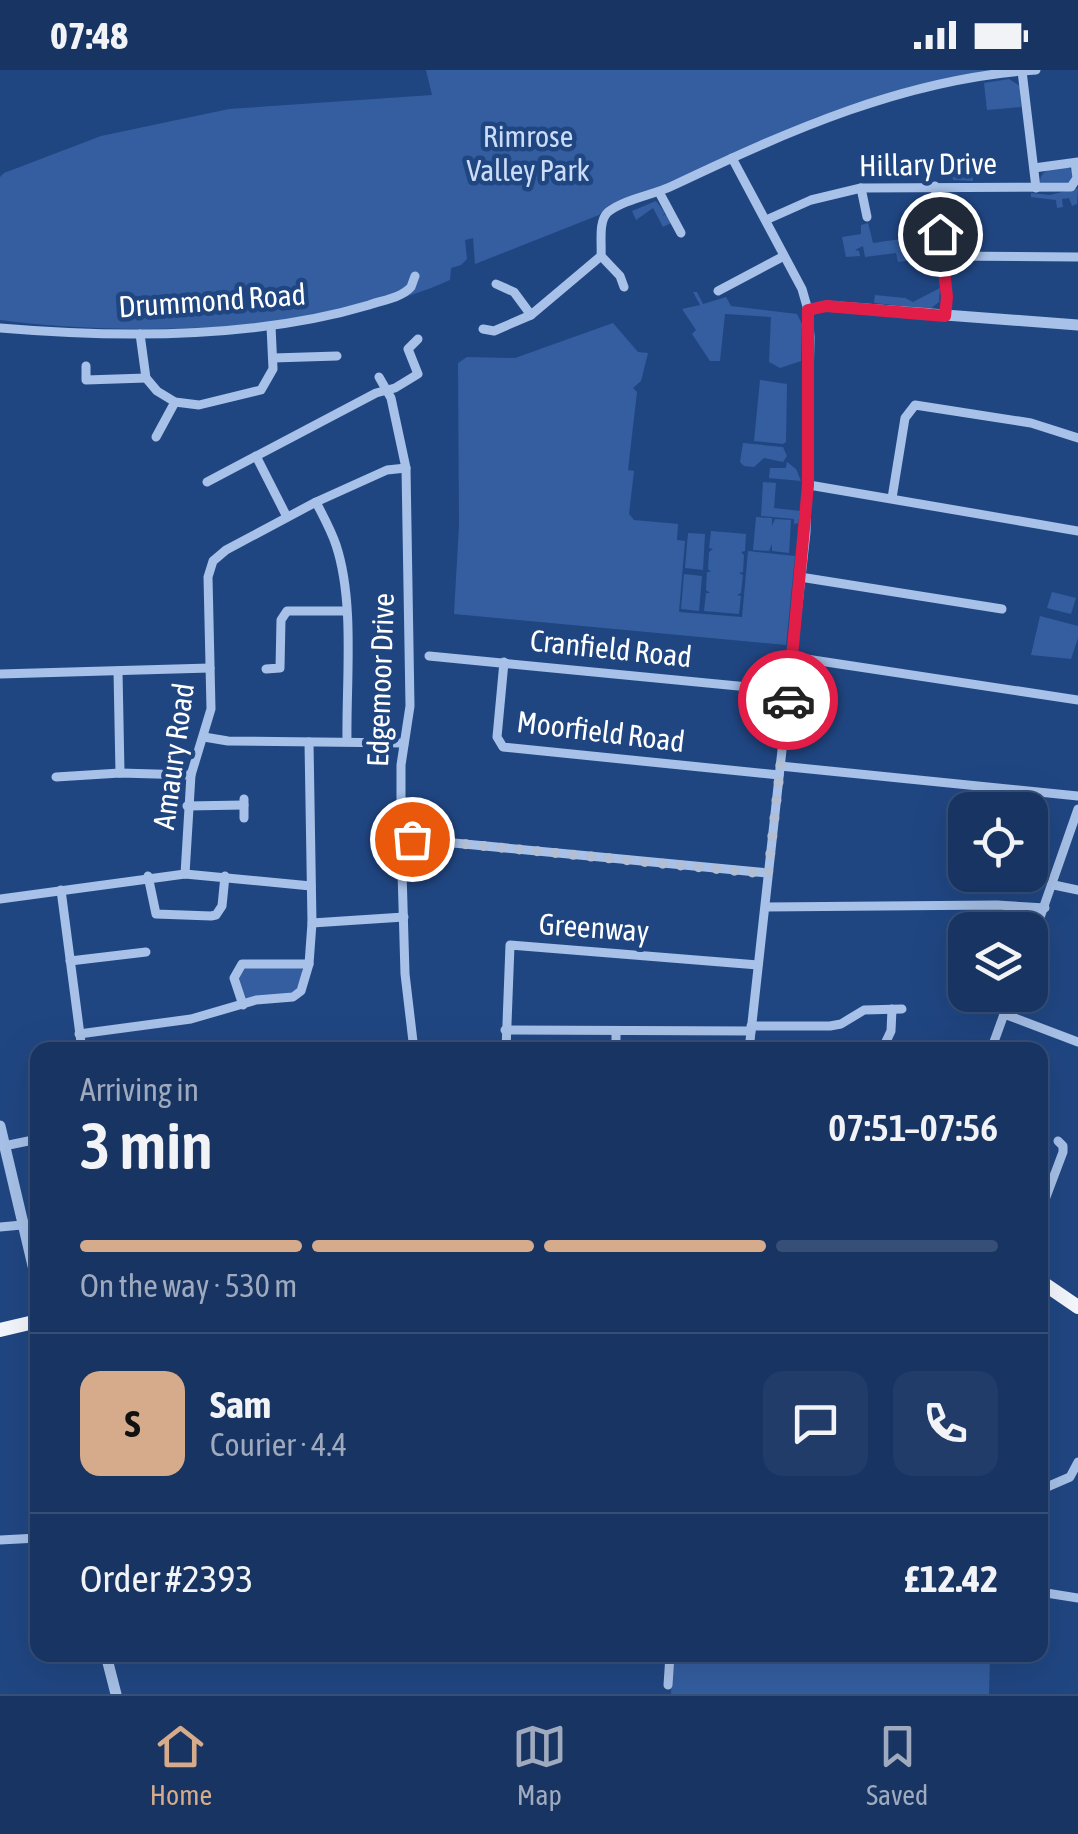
<!DOCTYPE html>
<meta charset="utf-8">
<style>
body{margin:0;font-family:"Asap Condensed",sans-serif;background:#213c68;color:#f1f3f6;height:100vh;display:flex;flex-direction:column;font-size:38px;white-space:nowrap}
*{box-sizing:border-box;margin:0}
p{font-size:32px;color:#9faabe}
.icon{flex:none;width:55px;height:55px;fill:none;stroke:currentColor;stroke-width:2;stroke-linecap:round;stroke-linejoin:round}
.map{position:relative;flex:1;overflow:hidden}
.drawer{position:absolute;left:30px;top:972px;width:1018px;height:620px;display:flex;flex-direction:column;background:#183462;border-radius:20px;box-shadow:0 10px 40px #0002,0 0 0 2px #364f77}
.drawer>*{flex:none}
.buttons{position:absolute;left:948px;top:722px;display:grid;gap:20px}
.buttons a{display:grid;place-items:center;width:100px;height:100px;border-radius:20px;background:#183462;box-shadow:0 10px 40px #0002,0 0 0 2px #364f77;font-size:50px}
.pin{position:absolute;display:grid;place-items:center;width:85px;height:85px;color:#fff;margin:-42px;border:5px solid #fff;border-radius:50%;box-shadow:0 2px 10px #0007}
.courier{position:absolute;display:grid;place-items:center;width:100px;height:100px;margin:-50px;border:8px solid #e11d48;border-radius:50%;background:#fff;color:#222;box-shadow:0 2px 12px #0007}
.head em{font-style:normal;font-weight:600}
.head div{display:flex;flex-direction:column-reverse}
.head{display:flex;align-items:center;justify-content:space-between;height:170px;padding:0 50px}
h1{font-size:65px;font-weight:600;line-height:75px}
.bar{display:grid;grid-template-columns:repeat(4,1fr);gap:15px 10px;align-content:center;height:120px;padding:0 50px}
.bar i{height:12px;border-radius:8px;background:#364f77}
.bar .on{background:#d6ab8b}
.bar p{grid-column:span 4}
.line{display:flex;align-items:center;gap:25px;padding:0 50px;border-top:2px solid #364f77}
.line div{flex:1}
.round{display:grid;place-items:center;flex:none;width:105px;height:105px;border-radius:20px;background:#213c68}
.status{display:flex;justify-content:space-between;align-items:center;height:70px;padding:0 50px;background:#183462;direction:ltr}
.status svg{height:28px;fill:currentColor}
.tab-bar{display:flex;justify-content:space-around;align-items:center;height:140px;border-top:2px solid #364f77;background:#183462;font-size:28px;color:#9faabe}
.tab-bar a{display:grid;justify-items:center;gap:5px}
.tab-bar .on{color:#d6ab8b}
.map>svg:first-child{display:block}
.green{fill:#345ea0}
.lines{fill:none;stroke-linecap:round;stroke-linejoin:round}
.minor{stroke:#a7c1e8;stroke-width:9}
.tertiary{stroke:#a7c1e8;stroke-width:11}
.trunk{stroke:#f4f8fe;stroke-width:14}
.done{stroke:#b1bed3;stroke-width:10;stroke-dasharray:0 18}
.route{stroke:#e11d48;stroke-width:12}
.labels{text-anchor:middle;dominant-baseline:central;stroke-width:9;stroke-linejoin:round;paint-order:stroke}
.park-label{font-size:30px;fill:#cbdcf6;stroke:#204682}
.street-label{font-size:30px;fill:#fff;stroke:#204682}
</style>
<div class="status"><b>07:48</b><svg viewBox="0 0 49 12"><path d="M0 12V9h3v3zM5 12V6h3v6zM10 12V3h3v9zM15 12V0h3v12zM26 1h20v11H26zM47 4h2v5h-2z"/></svg></div>
<div class="map">
<svg width="1078" height="1624" viewBox="0 0 1078 1624">
<rect width="100%" height="100%" fill="#204682"/>
<g class="green">
<path d="M426,0H1007L900,20L817,47L671,112L609,135L599,145L475,194L473,168L465,170L467,189L461,195L451,198L450,210C335,263 124,267 0,250V107L4,103L101,66L229,39L432,25Z"/>
<path d="M1009,9L1020,16L1021,37L987,40L984,13Z"/>
<path d="M971,86L973,111L953,110L951,88Z"/>
<path d="M1069,97L1074,105L1070,113H1040C1040,97 1056,99 1069,97Z"/>
<path d="M1078,118L1077,134L1072,136L1069,128L1062,129L1063,137L1057,138L1056,130L1031,127V123L1050,125Z"/>
<path d="M656,131L665,143L662,146L666,144L671,153L663,157L653,138L636,150L632,141Z"/>
<path d="M868,153L873,173L908,168V164L924,162L922,166L925,167L929,183L920,185L921,189L898,192L896,183L865,187L863,176L855,180L859,181L860,186L846,187L842,167L861,164V155Z"/>
<path d="M940,218L939,232L930,239L874,233L875,225L905,228L913,232Z"/>
<path d="M693,222H697L703,234L726,227L731,236L797,244L802,254L801,291L780,298L769,292L771,247L725,244L720,291H710L692,264L696,260L682,239L700,235Z"/>
<path d="M613,253L638,282L648,283L641,311L633,318L637,322L628,400L634,401L629,444L634,450L678,454L677,470L685,471L679,542L742,547L748,481L795,486L786,575L454,544L459,456L458,293L467,287L515,288Z"/>
<path d="M760,310L787,314L786,372L783,374L754,371Z"/>
<path d="M743,373L783,377L787,386L783,392L764,388L754,397L744,396L740,392Z"/>
<path d="M787,392L796,399L801,411L769,408L770,398H786Z"/>
<path d="M763,412L776,413L774,438L800,441L798,453L794,454V449L761,446Z"/>
<path d="M756,447L772,448V456L775,449L791,450L789,483L772,481V474L769,481L753,480Z"/>
<path d="M711,461L746,464L745,481L741,482L744,485L743,502L739,503L743,505L741,523L737,525L741,526L739,544L704,541L706,523H710L706,520L707,502H711L708,499L709,482L713,479L709,478Z"/>
<path d="M688,463L705,464L703,500L685,498Z"/>
<path d="M684,504L702,506L699,541L681,539Z"/>
<path d="M1052,522L1076,528L1071,544L1047,538Z"/>
<path d="M1040,546L1078,556V568L1071,589L1031,585Z"/>
<path d="M243,897L302,898V912L295,923L245,929L237,910Z"/>
<path d="M673,1585H990L989,1624H671Z"/>
</g>
<g class="lines">
<g class="minor">
<path d="M1022,1L1036,118"/>
<path d="M732,88L802,219L808,240L810,267L806,462L749,980"/>
<path d="M1034,98L1078,92"/>
<path d="M935,116L947,227L945,246"/>
<path d="M861,118L867,147"/>
<path d="M659,122L681,163"/>
<path d="M766,150L811,130L861,118L1071,117L1077,108L1075,93"/>
<path d="M601,186L620,206L624,217"/>
<path d="M943,186L1078,187"/>
<path d="M496,214L514,222L531,245L601,186C602,173 598,151 608,142C625,129 653,125 672,116C788,61 906,8 1036,0"/>
<path d="M718,221L784,186"/>
<path d="M0,258C118,268 255,269 369,235C383,230 401,228 411,217L415,206"/>
<path d="M483,259L494,261L531,245"/>
<path d="M140,264L146,308L157,321L175,332L199,335L261,320L273,299L271,256"/>
<path d="M273,288L337,286"/>
<path d="M86,296V310L146,308"/>
<path d="M379,307L391,328L406,398L410,636L401,695V767L405,904L414,980"/>
<path d="M156,367L175,332"/>
<path d="M256,386L287,447"/>
<path d="M207,412L376,323L395,318L418,304L408,279L418,269"/>
<path d="M809,415L1078,461"/>
<path d="M892,428L905,348L915,335L1031,353L1078,368"/>
<path d="M316,432C323,446 331,460 336,475C355,532 346,611 347,671"/>
<path d="M800,507L1002,539"/>
<path d="M429,586L789,621"/>
<path d="M793,587L1078,630"/>
<path d="M504,592L497,667L503,677L779,705"/>
<path d="M266,599L280,598L281,550L287,541H345"/>
<path d="M118,601L120,703"/>
<path d="M0,604L210,598"/>
<path d="M204,667L228,671L404,673"/>
<path d="M780,696L1078,726"/>
<path d="M56,707L120,703L191,705"/>
<path d="M244,729V748"/>
<path d="M187,736L244,735"/>
<path d="M412,769L768,803"/>
<path d="M185,804L191,705L211,639L208,507L213,491L226,480L316,432L387,400L406,398"/>
<path d="M148,806L156,844L211,846L216,845L222,836L225,806"/>
<path d="M1054,815L1078,820"/>
<path d="M61,820L82,980"/>
<path d="M0,829L185,804L311,816"/>
<path d="M766,837L997,835L1045,838"/>
<path d="M312,853L404,847"/>
<path d="M1030,876L1078,739"/>
<path d="M70,891L146,882"/>
<path d="M243,935L234,908L242,894H309"/>
<path d="M1004,944L1078,972"/>
<path d="M751,956H830L841,954L864,940L902,939"/>
<path d="M505,960L751,961"/>
<path d="M616,961V980"/>
<path d="M79,964L191,949L256,930L293,927L301,921L309,894L312,853L309,672"/>
<path d="M506,980L510,875L758,895"/>
<path d="M882,980L891,961L892,939"/>
<path d="M991,980L1011,925"/>
<path d="M4,1076L38,1069"/>
<path d="M1040,1143L1063,1082V1076L1058,1071"/>
<path d="M0,1157L22,1155"/>
<path d="M1040,1420L1070,1407L1078,1392"/>
<path d="M0,1470L38,1468"/>
<path d="M1040,1522L1078,1528"/>
<path d="M668,1615L670,1585"/>
</g>
<g class="tertiary">
<path d="M808,240L826,236L1078,255"/>
<path d="M0,1056L38,1217"/>
<path d="M106,1585L116,1624"/>
</g>
<g class="trunk">
<path d="M1040,1211L1078,1237"/>
<path d="M0,1260L38,1251"/>
</g>
</g>
<g class="lines">
<path class="done" d="M412,769L768,804L788,630"/>
<path class="route" d="M788,630L808,415V240L826,236L945,246L947,227L940,164"/>
</g>
<g class="labels">
<g class="park-label">
<text x="528" y="66">Rimrose<tspan x="528" dy="34">Valley Park</tspan></text>
</g>
<g class="street-label">
<text transform="translate(928 94) rotate(-1)">Hillary Drive</text>
<text transform="translate(212 230) rotate(-4)">Drummond Road</text>
<text transform="translate(611 578) rotate(6)">Cranfield Road</text>
<text transform="translate(380 610) rotate(-88)">Edgemoor Drive</text>
<text transform="translate(601 661) rotate(7)">Moorfield Road</text>
<text transform="translate(173 686) rotate(-82)">Amaury Road</text>
<text transform="translate(594 857) rotate(4)">Greenway</text>
</g>
</g>
</svg>
<div class="buttons">
<a><svg class="icon" aria-label="locate" viewBox="0 0 24 24"><circle cx="12" cy="12" r="6"/><path d="M12 2v4M12 18v4M2 12h4M18 12h4"/></svg></a>
<a><svg class="icon" aria-label="layers" viewBox="0 0 24 24"><path d="M12 4l9 5-9 5-9-5zM3 14l9 5 9-5"/></svg></a>
</div>
<div class="pin" style="left:412px;top:769px;background:#ea580c"><svg class="icon" aria-label="bag" viewBox="0 0 24 24"><path d="M5 8h14l-1 12H6zM9 8a3 3 0 0 1 6 0"/></svg></div>
<div class="pin" style="left:940px;top:164px;background:#1f2937"><svg class="icon" aria-label="home" viewBox="0 0 24 24"><path d="M3 11l9-7 9 7M6 9v11h12V9"/></svg></div>
<div class="courier" style="left:788px;top:630px"><svg class="icon" aria-label="car" viewBox="0 0 24 24"><path d="M5 17H2v-5l4-1 3-4h7l3 4 3 1v5h-3M9 17h6M6 11h13"/><circle cx="7" cy="17" r="2"/><circle cx="17" cy="17" r="2"/></svg></div>
<section class="drawer">
<div class="head"><div><h1>3 min</h1><p>Arriving in</p></div><em>07:51–07:56</em></div>
<div class="bar"><i class="on"></i><i class="on"></i><i class="on"></i><i></i><p>On the way · 530 m</p></div>
<div class="line" style="height:180px"><b class="round" style="background:#d6ab8b;color:#111">S</b><div><b>Sam</b><p>Courier · 4.4</p></div><a class="round"><svg class="icon" aria-label="chat" viewBox="0 0 24 24"><path d="M4 5h16v11H9l-5 4z"/></svg></a><a class="round"><svg class="icon" aria-label="phone" viewBox="0 0 24 24"><path d="M5 4h4l2 5-3 2q2 4 5 5l2-3 5 2v4C11 20 4 13 5 4z"/></svg></a></div>
<div class="line" style="height:130px"><div>Order #2393</div><b>£12.42</b></div>
</section>
</div>
<nav class="tab-bar">
<a class="on"><svg class="icon" aria-label="home" viewBox="0 0 24 24"><path d="M3 11l9-7 9 7M6 9v11h12V9"/></svg>Home</a>
<a><svg class="icon" aria-label="map" viewBox="0 0 24 24"><path d="M3 6l6-2 6 2 6-2v14l-6 2-6-2-6 2zM9 4v14M15 6v14"/></svg>Map</a>
<a><svg class="icon" aria-label="saved" viewBox="0 0 24 24"><path d="M7 4h10v16l-5-4-5 4z"/></svg>Saved</a>
</nav>
